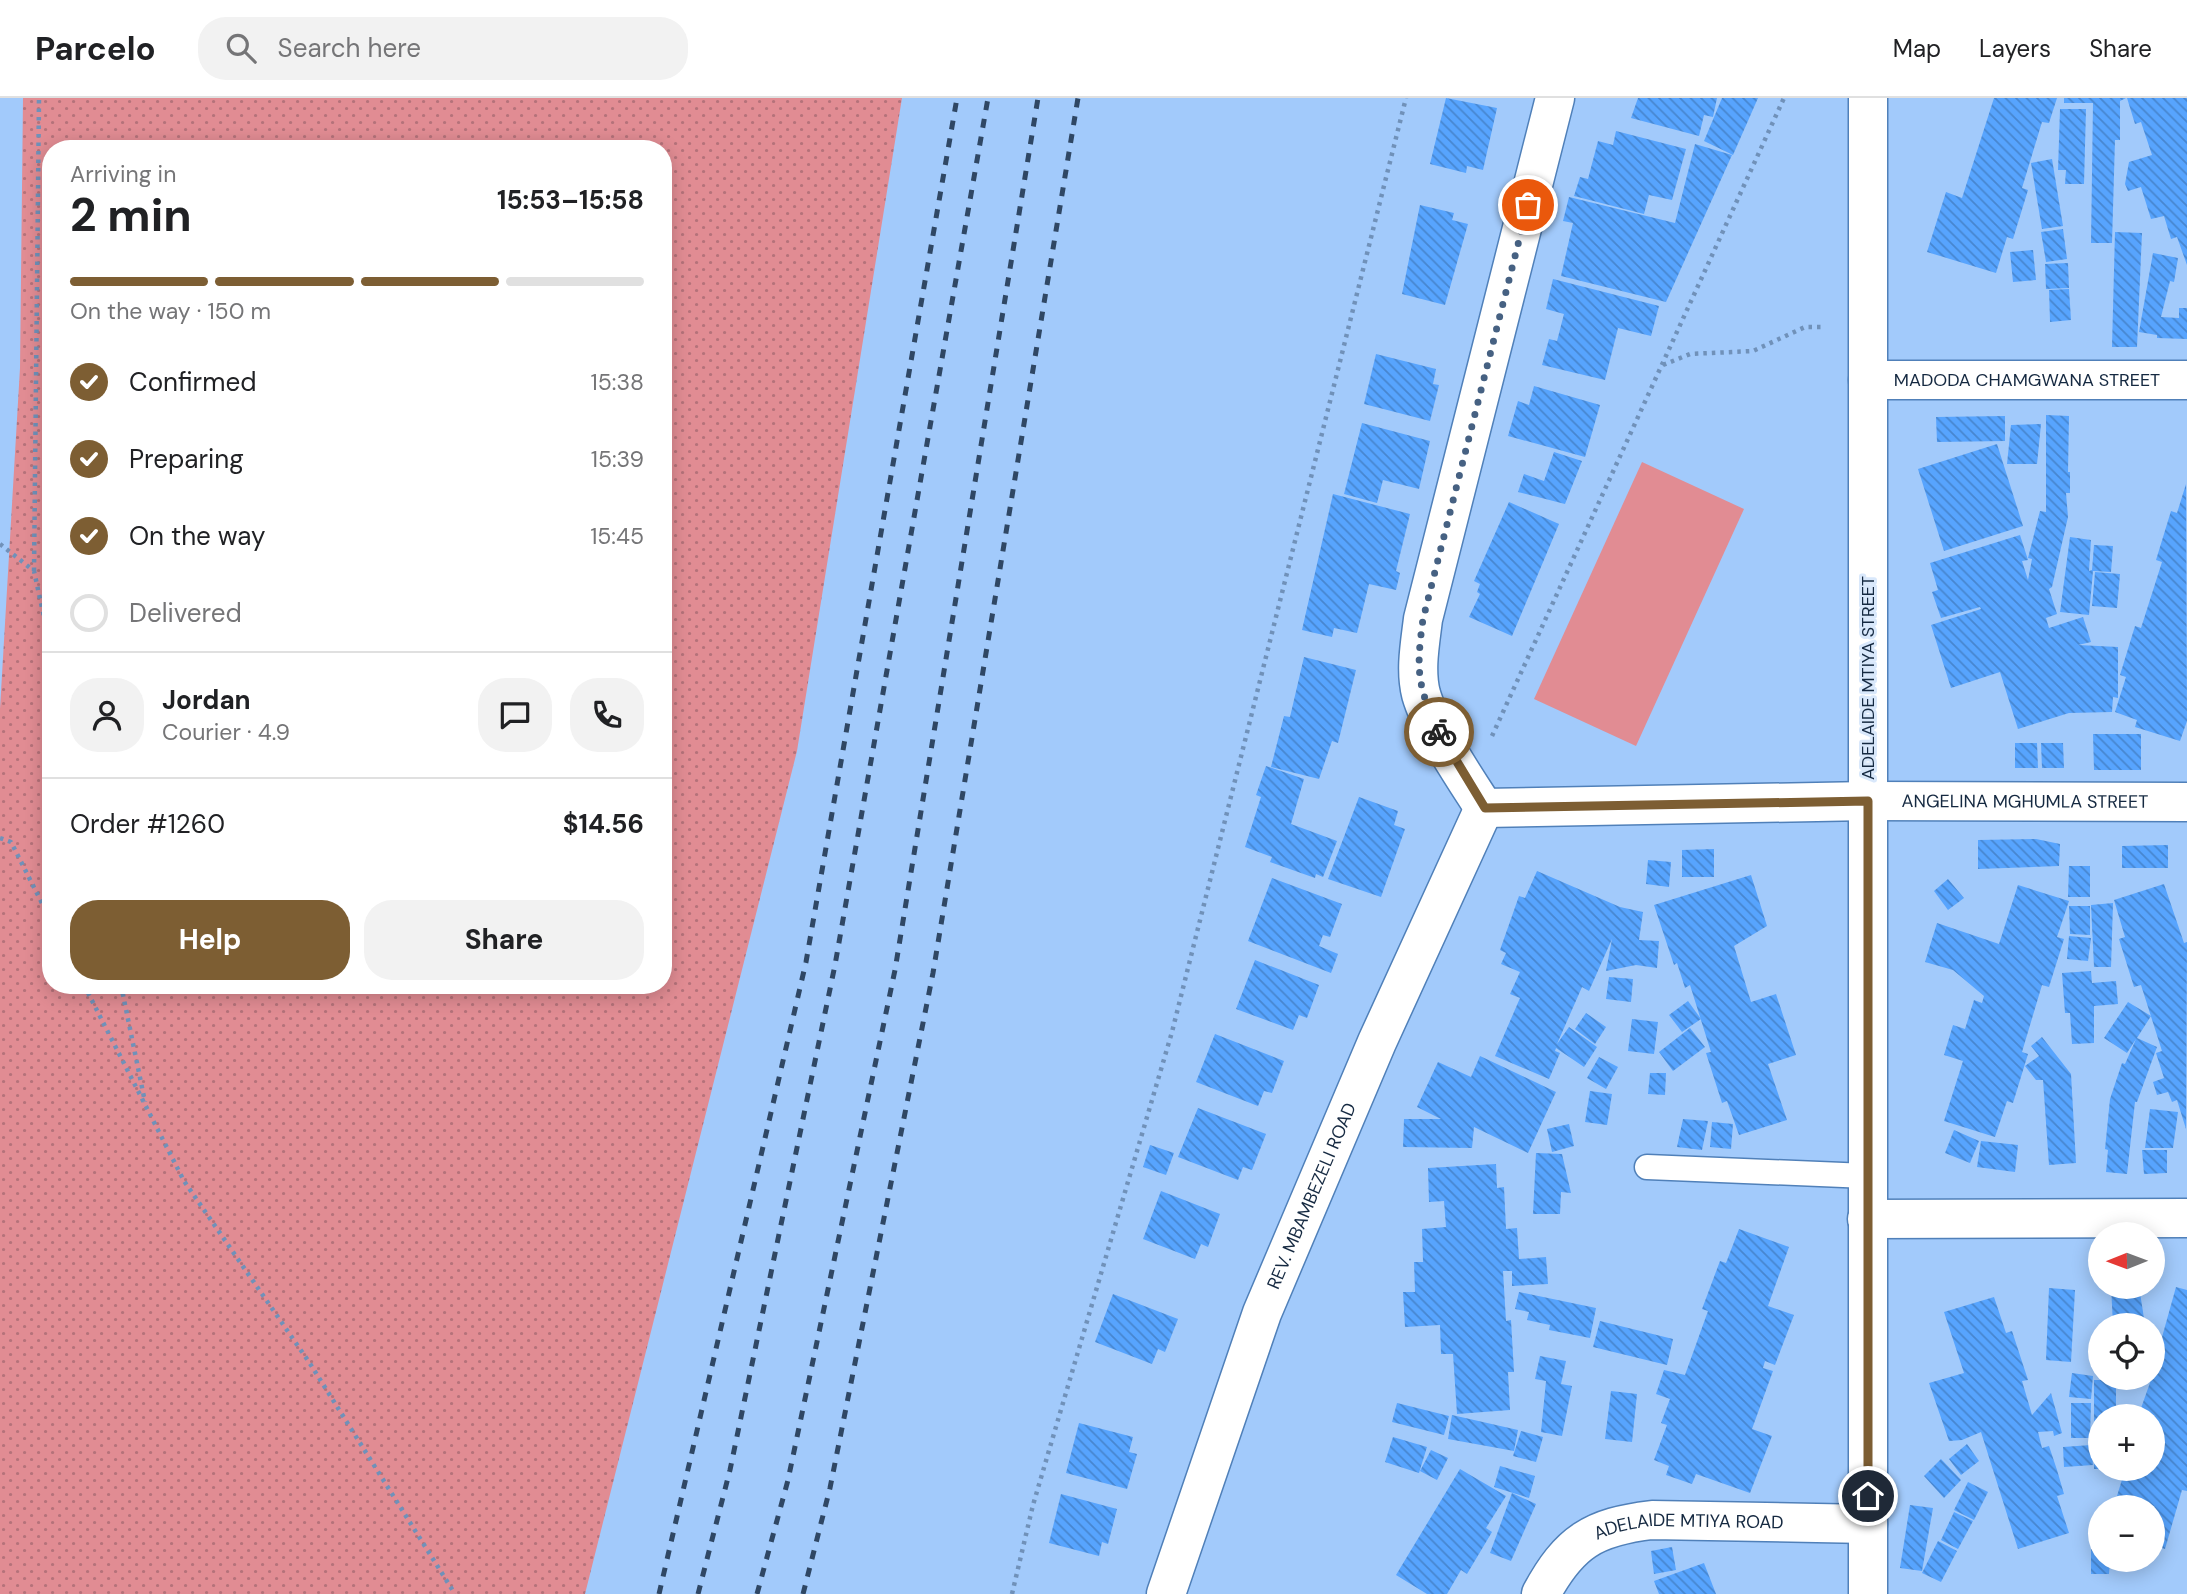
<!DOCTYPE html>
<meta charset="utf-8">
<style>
body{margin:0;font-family:"DM Sans",sans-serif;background:#f2f2f2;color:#202124;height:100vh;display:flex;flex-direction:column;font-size:26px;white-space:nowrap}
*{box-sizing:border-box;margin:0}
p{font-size:23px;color:#757577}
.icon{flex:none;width:38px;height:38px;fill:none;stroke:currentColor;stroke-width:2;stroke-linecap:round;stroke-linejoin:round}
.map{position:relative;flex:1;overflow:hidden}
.panel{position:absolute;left:42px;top:42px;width:630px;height:854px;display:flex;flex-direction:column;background:#fff;border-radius:28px;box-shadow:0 4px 18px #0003}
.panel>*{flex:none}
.needle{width:46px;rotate:269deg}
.fabs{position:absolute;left:2088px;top:1124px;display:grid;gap:14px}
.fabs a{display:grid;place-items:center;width:77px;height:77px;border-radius:50%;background:#fff;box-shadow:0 4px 18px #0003;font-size:35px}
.pin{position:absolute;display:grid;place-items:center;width:60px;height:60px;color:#fff;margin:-30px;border:4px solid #fff;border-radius:50%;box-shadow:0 2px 7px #0007}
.courier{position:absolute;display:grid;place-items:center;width:70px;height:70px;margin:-35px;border:5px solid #7d5e33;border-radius:50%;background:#fff;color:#222;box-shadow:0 2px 9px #0007}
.headline em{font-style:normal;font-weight:700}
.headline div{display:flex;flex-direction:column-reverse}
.headline{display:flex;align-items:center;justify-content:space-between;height:119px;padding:0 28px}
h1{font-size:46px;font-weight:700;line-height:52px}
.bar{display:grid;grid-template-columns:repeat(4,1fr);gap:10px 7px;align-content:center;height:84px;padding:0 28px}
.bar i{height:9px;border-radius:5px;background:#e0e0e0}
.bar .on{background:#7d5e33}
.bar p{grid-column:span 4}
.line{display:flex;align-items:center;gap:18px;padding:0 28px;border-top:2px solid #e0e0e0}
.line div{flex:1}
.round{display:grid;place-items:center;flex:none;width:74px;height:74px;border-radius:28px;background:#f2f2f2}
ol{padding:0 28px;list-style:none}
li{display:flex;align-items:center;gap:21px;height:77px}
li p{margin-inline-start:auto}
li .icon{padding:7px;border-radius:50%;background:#7d5e33;color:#fff;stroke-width:4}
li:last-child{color:#757577}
li i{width:38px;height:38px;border:4px solid #e0e0e0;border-radius:50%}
.action{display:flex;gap:14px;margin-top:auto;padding:14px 28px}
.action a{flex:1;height:80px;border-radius:28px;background:#7d5e33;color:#fff;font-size:28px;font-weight:700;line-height:80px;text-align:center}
.action a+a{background:#f2f2f2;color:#202124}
header{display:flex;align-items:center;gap:42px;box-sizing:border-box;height:98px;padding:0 35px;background:#fff;border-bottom:2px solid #e0e0e0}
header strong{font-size:33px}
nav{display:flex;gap:38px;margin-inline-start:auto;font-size:24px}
.search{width:490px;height:63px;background:#f2f2f2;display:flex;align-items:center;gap:18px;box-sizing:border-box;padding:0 24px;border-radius:28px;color:#757577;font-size:26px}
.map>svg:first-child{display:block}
.grass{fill:url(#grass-dots);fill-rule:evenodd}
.green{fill:#e18c93}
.building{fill:url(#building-back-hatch)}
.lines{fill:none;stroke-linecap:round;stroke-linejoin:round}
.service-casing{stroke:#5080b9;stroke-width:27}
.minor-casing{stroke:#5080b9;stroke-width:41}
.path{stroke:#7091b9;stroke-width:4.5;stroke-dasharray:3.5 5;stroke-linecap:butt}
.service{stroke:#fff;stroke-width:24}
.minor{stroke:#fff;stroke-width:38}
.rail{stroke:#2f4764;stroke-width:5;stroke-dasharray:9 9;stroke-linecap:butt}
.done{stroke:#466182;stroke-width:7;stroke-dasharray:0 12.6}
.route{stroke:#7d5e33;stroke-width:9}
.labels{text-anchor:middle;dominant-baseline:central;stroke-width:6;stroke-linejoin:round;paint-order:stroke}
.street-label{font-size:18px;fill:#152941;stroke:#d9e8fb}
</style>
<header>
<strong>Parcelo</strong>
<div class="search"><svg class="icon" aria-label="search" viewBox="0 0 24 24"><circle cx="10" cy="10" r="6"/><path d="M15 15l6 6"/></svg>Search here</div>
<nav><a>Map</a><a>Layers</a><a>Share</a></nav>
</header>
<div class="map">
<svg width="2187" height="1496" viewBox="0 0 2187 1496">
<defs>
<pattern id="grass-dots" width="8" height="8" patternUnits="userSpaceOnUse" patternTransform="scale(1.75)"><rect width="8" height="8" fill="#e18c93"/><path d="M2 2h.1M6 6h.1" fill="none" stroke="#b5727a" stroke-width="1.8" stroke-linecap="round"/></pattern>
<pattern id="building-back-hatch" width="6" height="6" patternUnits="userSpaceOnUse" patternTransform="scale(1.75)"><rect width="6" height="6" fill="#57a4fe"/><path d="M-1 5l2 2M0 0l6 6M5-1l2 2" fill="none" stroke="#4786cf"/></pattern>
</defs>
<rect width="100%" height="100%" fill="#a2cafb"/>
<path class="grass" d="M23,0H902L797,653L585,1496H0V611L20,270ZM51,51H663V887H51Z"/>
<path class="green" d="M1642,364L1744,411L1636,648L1534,601Z"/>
<g class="building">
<path d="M1446,0L1497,10L1483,72L1467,68L1466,75L1430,66Z"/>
<path d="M1638,0H1717L1713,19L1704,17L1699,38L1631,20Z"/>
<path d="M1722,0H1758L1733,57L1704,43Z"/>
<path d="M1994,0H2057L2049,25L2042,24L2022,90L2028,92L2013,141L2007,139L1996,175L1927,154L1946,94L1962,100Z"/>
<path d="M2064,0H2126L2120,3V42H2115L2112,145H2091L2093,5H2064Z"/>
<path d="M2127,0H2187V167L2177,139L2171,141L2164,118L2151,121L2141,89L2128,93L2125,86L2129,64L2152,57L2141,24L2135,26Z"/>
<path d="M2060,11H2086L2084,86H2065L2066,72H2058Z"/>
<path d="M1616,33L1686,51L1672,102L1649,97L1644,116L1574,98L1580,79L1588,81L1598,43L1613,47Z"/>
<path d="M1695,46L1732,57L1666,204L1561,178L1573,125L1563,123L1569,99L1675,125Z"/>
<path d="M2052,61L2063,128L2042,131L2031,65Z"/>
<path d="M1420,107L1454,115L1452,122L1468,126L1445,207L1402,196Z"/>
<path d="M2063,131L2067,161L2046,164L2041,134Z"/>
<path d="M2115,134L2142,135L2137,249H2112Z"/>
<path d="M2033,152L2036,182L2013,184L2010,154Z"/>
<path d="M2153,155L2178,160L2174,184L2170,183L2161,219L2179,220V210H2187V241L2157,240V237L2139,234Z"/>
<path d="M2068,165L2069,190L2046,191L2045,166Z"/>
<path d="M1553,181L1659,208L1651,238L1618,230L1605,282L1542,267L1549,241L1557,243L1564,216L1546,211Z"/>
<path d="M2069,191L2071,222L2050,224L2049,192Z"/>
<path d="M1376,256L1436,271L1433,286L1439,287L1430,323L1364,306Z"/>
<path d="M1534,288L1600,307L1585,359L1508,338L1518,303L1529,307Z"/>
<path d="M2046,317L2069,318L2068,374H2070V395H2066L2068,419L2052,489L2049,491L2057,516L2046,520L2049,530L2083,519L2091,544L2078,547L2118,549V600L2113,599L2112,614L2069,615L2018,631L2000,574L1951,590L1931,527L1981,511L1980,509L1941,520L1932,494L1938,492L1930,465L2020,437L2028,462L2022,463L2028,482L2032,461L2028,460L2040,413L2046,414Z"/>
<path d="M2005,318V343L1937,344L1936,319Z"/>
<path d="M1362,325L1430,343L1419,391L1383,382L1377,405L1344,396Z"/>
<path d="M2041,326L2037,366H2007L2011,327Z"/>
<path d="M1997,346L2023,428L1944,453L1918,371Z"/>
<path d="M1554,354L1582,363L1565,406L1518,394L1524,376L1544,383Z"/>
<path d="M2186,386L2187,623L2180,643L2135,629L2137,622L2115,614L2126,579L2120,577L2135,528L2141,530L2162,464L2156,462L2171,413L2177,415Z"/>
<path d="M1333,396L1410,416L1396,473L1400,475L1396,492L1369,486L1357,535L1334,530L1332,539L1302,532Z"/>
<path d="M1509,404L1559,426L1512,538L1469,519L1480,496L1477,494L1480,486L1474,483Z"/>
<path d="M2070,439L2091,442L2089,473L2092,472L2094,447L2113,448L2111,474L2093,473L2089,517L2060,514Z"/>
<path d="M2095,474L2120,476L2117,510L2092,508Z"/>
<path d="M1304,559L1356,572L1338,645L1332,643L1319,681L1271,669L1284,618L1290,619Z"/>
<path d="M2093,636H2141V672H2094Z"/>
<path d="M2015,645H2037L2038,670H2015Z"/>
<path d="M2041,645H2063L2064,670H2042Z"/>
<path d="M1266,668L1304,681L1291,726L1337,743L1323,779L1316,776L1315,780L1270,764L1272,759L1245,749L1261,699L1256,697Z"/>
<path d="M1359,699L1398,713L1394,727L1405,731L1381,799L1328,781Z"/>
<path d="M2036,741L2060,746L2059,768L1978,771V742Z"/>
<path d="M2168,747V770H2122V748Z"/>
<path d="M1714,751V779H1682V752Z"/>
<path d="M1648,762L1671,764L1669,789L1646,786Z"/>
<path d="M2069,768H2090V799H2068Z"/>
<path d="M1537,773L1620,809L1643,814L1639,842L1659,843L1657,870L1636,867L1606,873L1612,841L1589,893L1582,889L1557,946L1569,929L1597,949L1584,969L1556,950L1555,953L1560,955L1549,981L1495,958L1520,900L1510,896L1520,874L1501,866L1506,855L1500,852L1519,798L1525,800Z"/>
<path d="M1751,777L1767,828L1734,848L1751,904L1776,896L1796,957L1768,966L1787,1022L1739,1037L1727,1003L1722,1005L1706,955L1711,954L1690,887L1685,890L1677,865L1674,867L1654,807Z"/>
<path d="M1272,780L1342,806L1330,839L1323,837L1319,848L1338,856L1331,875L1248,843Z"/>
<path d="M1948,781L1964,800L1948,812L1934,793Z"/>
<path d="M2164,786L2184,845L2187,844L2186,1031L2177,1002L2172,1004L2168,994L2157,997L2153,984L2164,980L2156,955L2162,953L2141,887L2134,889L2119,841L2125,839L2114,802Z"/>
<path d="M2018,787L2069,803L2057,839L2064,841L2049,889L2042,887L2022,954L2028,956L2013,1005L2007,1003L1995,1039L1944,1023L1963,963L1944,957L1953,927L1965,931L1974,902L1982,905L1984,898L1953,872L1925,864L1937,825L1999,846Z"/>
<path d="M2113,805L2111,869H2094L2091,807Z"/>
<path d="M2069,808H2090V837L2070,836Z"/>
<path d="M2069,838L2091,840L2088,863L2067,861Z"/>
<path d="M1255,862L1319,887L1307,920L1299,917L1293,932L1236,911Z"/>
<path d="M2091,873L2092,885L2116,883L2118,906L2094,908V945L2072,946L2070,915H2065L2062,875Z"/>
<path d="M1609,879L1633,881L1631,904L1606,901Z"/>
<path d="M1688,903L1701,921L1682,934L1669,917Z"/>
<path d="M2128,904L2151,918L2137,940L2157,949L2137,1004H2135L2127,1076L2106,1074L2108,1052L2105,1051L2110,1001L2122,965L2125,966L2136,941L2127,955L2104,940Z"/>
<path d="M1586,915L1606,929L1595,946L1575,931Z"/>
<path d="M1632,921L1658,924L1654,956L1628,953Z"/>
<path d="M1690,930L1705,949L1673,973L1659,954Z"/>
<path d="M1215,936L1284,963L1272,995L1264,993L1258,1008L1196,984Z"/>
<path d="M2042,939L2071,976L2076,1065L2049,1067L2043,982H2036L2025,968L2039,958L2031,948Z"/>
<path d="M1480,958L1556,994L1528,1055L1474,1029L1472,1050L1403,1049L1404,1021H1441L1417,1009L1438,964L1471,979Z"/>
<path d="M1599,959L1618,969L1606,991L1587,980Z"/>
<path d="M1650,975H1666L1665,997L1648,996Z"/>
<path d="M1590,993L1612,996L1607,1027L1585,1024Z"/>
<path d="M1198,1010L1266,1036L1252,1072L1243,1069L1238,1082L1178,1059Z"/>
<path d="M2150,1011L2178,1014L2173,1050H2145Z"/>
<path d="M1683,1021L1708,1023L1702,1052L1677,1049Z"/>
<path d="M1712,1024L1733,1026L1731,1051L1710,1049Z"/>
<path d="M1569,1026L1574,1048L1552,1054L1547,1031Z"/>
<path d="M1954,1032L1979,1043L1970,1065L1945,1055Z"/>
<path d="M1981,1043L2018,1047L2015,1074L1977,1069Z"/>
<path d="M1150,1047L1174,1055L1166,1077L1143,1069Z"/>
<path d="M2142,1052H2167V1075L2144,1076Z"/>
<path d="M1536,1055L1562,1056L1571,1095L1561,1094L1560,1116H1533Z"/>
<path d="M1496,1066L1497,1090L1504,1089L1506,1131L1517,1130L1519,1161L1546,1159L1548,1186L1512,1188V1173H1503L1506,1223L1511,1222L1514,1274H1508L1510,1312L1457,1316L1453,1256H1441L1440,1227L1405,1229L1403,1194H1415L1414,1164H1423L1422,1131L1446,1129L1444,1103L1429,1104L1428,1070Z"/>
<path d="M1161,1093L1220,1116L1208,1149L1201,1146L1195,1161L1143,1141Z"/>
<path d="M1739,1131L1789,1149L1768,1208L1794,1217L1775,1267L1765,1263L1763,1270L1773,1273L1752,1331L1772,1338L1750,1395L1696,1376L1692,1386L1666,1377L1669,1368L1654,1362L1667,1327L1661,1325L1670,1301L1656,1296L1664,1272L1685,1277L1708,1213L1702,1211L1720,1163L1726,1165Z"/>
<path d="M2111,1188H2139L2145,1227H2113Z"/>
<path d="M2176,1189L2187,1192V1393L2182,1392L2165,1451L2152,1447V1409H2122L2124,1400L2117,1398L2124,1375L2116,1370H2152V1318H2131L2133,1311L2140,1313L2152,1279V1254L2157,1257Z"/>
<path d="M2049,1190L2075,1192L2071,1264L2046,1262Z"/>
<path d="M1519,1194L1596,1210L1590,1240L1549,1232L1550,1227L1527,1222L1529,1214L1515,1211Z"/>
<path d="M1113,1196L1178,1221L1165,1254L1158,1251L1152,1266L1095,1244Z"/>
<path d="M1994,1199L2006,1235L2012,1233L2028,1282L2022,1283L2032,1317L2051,1295L2062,1335L2054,1338L2053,1333L2038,1334L2042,1350L2049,1348L2057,1372L2064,1396L2057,1398L2069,1435L2018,1451L1981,1334L1962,1342L1949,1343L1929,1285L1964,1275L1944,1214Z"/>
<path d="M1600,1223L1673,1241L1667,1267L1593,1249Z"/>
<path d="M1540,1258L1566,1263L1561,1286L1572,1288L1562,1338L1541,1334L1546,1283L1535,1281Z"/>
<path d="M2072,1275L2093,1278L2091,1301L2069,1299Z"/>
<path d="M2094,1282H2116V1318H2100V1371H2094Z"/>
<path d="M1611,1293L1637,1296L1632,1344L1605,1341Z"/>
<path d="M1397,1305L1449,1318L1444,1337L1392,1324Z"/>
<path d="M2071,1305H2091L2090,1340H2071Z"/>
<path d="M1452,1317L1518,1332L1514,1353L1448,1341Z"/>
<path d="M1079,1325L1133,1339L1129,1354L1137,1356L1127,1391L1066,1375Z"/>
<path d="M1521,1333L1543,1339L1536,1364L1513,1358Z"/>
<path d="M1393,1339L1427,1349L1419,1375L1385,1364Z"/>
<path d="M1967,1346L1979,1363L1961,1377L1949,1361Z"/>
<path d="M2091,1347L2093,1367L2064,1369L2063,1349Z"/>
<path d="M1431,1352L1448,1360L1437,1382L1420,1373Z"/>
<path d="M1941,1361L1961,1382L1944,1400L1924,1378Z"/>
<path d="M1500,1368L1535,1378L1529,1400L1494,1389Z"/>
<path d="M1460,1371L1506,1398L1486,1430L1492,1434L1467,1476L1461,1472L1447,1496H1427L1396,1477Z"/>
<path d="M1968,1384L1988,1394L1974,1422L1954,1412Z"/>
<path d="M1512,1395L1536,1406L1511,1463L1490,1455Z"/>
<path d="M1061,1396L1117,1411L1108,1446L1102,1444L1099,1458L1049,1445Z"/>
<path d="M1910,1407L1933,1410L1922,1473L1900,1470Z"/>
<path d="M1954,1414L1973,1423L1958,1451L1941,1442Z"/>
<path d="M2094,1415L2100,1416V1440H2093Z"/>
<path d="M1938,1443L1957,1453L1941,1484L1922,1475Z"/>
<path d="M2100,1444V1461H2110L2109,1476H2091V1445Z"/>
<path d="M1672,1449L1676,1472L1654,1476L1651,1453Z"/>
<path d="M1704,1465L1716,1496H1659L1654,1483Z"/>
</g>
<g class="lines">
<defs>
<path id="service" d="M1647,1069L1867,1078"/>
<g id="minor">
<path id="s1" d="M1868,282H2187"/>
<path d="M1484,710C1465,680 1431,631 1421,596C1415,572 1420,546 1423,521L1555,0"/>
<path id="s2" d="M1484,710L1868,703L2187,704"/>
<path d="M1867,1121L2187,1120"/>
<path id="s3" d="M1166,1496L1262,1215L1377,944L1484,710"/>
<path id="s4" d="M1541,1496C1569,1444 1593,1429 1652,1422L1868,1426"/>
<path d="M1868,1496V0"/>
</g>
</defs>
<use href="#service" class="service-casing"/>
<use href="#minor" class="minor-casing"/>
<g class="path">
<path d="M1663,267L1690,256L1753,253L1805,229H1822"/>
<path d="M0,446L34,473L51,551"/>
<path d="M34,473L39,0"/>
<path d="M1492,638L1784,0"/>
<path d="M0,740L11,744L51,823"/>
<path d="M84,887L184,1083L309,1264L455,1496"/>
<path d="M121,887L145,1004"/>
<path d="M1012,1496L1033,1407L1172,934L1406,0"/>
</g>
<use href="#service" class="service"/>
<use href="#minor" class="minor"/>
<g class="rail">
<path d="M659,1496L806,864L957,0"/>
<path d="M698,1496L730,1372L835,867L988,0"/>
<path d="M757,1496L788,1382L895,872L1038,0"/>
<path d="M803,1496L830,1390L933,875L1078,0"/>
</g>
</g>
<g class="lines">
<path class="done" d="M1439,634C1417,588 1416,572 1423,521L1528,107"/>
<path class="route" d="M1439,634L1485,710L1868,703V1398"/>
</g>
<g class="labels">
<g class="street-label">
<text stroke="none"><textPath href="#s1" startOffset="159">MADODA CHAMGWANA STREET</textPath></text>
<text transform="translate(1868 580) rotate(-90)">ADELAIDE MTIYA STREET</text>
<text stroke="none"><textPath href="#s2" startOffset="541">ANGELINA MGHUMLA STREET</textPath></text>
<text stroke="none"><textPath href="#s3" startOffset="424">REV. MBAMBEZELI ROAD</textPath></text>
<text stroke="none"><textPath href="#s4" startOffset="177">ADELAIDE MTIYA ROAD</textPath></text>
</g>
</g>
</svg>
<div class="fabs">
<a><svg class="needle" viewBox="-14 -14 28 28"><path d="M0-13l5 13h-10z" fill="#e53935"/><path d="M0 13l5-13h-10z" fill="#757577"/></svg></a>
<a><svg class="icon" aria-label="locate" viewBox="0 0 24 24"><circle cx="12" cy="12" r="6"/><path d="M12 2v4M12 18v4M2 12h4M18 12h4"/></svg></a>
<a>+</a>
<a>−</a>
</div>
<div class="pin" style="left:1528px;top:107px;background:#ea580c"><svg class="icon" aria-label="bag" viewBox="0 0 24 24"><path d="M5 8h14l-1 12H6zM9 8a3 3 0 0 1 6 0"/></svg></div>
<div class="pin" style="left:1868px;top:1398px;background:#1f2937"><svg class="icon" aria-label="home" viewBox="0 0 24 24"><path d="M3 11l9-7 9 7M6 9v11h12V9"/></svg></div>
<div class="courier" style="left:1439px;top:634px"><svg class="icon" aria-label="bike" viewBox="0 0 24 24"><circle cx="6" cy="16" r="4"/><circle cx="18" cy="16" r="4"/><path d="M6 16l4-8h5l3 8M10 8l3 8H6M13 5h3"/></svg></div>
<section class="panel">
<div class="headline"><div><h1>2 min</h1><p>Arriving in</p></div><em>15:53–15:58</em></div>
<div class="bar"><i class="on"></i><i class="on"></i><i class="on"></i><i></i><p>On the way · 150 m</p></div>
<ol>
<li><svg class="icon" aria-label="check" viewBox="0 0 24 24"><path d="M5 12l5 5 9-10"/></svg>Confirmed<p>15:38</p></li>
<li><svg class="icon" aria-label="check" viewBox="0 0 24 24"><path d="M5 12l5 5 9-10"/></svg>Preparing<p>15:39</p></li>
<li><svg class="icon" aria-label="check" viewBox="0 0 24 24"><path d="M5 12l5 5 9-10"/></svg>On the way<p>15:45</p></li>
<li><i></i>Delivered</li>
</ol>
<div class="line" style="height:126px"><a class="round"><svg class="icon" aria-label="person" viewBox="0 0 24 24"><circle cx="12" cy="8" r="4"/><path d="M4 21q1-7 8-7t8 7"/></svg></a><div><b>Jordan</b><p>Courier · 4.9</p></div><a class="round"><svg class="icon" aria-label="chat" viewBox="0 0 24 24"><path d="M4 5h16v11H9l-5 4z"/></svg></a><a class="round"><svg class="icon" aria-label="phone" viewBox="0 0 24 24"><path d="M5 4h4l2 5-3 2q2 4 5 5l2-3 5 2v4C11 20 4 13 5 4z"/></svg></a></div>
<div class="line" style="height:91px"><div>Order #1260</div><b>$14.56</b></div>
<div class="action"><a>Help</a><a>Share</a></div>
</section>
</div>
